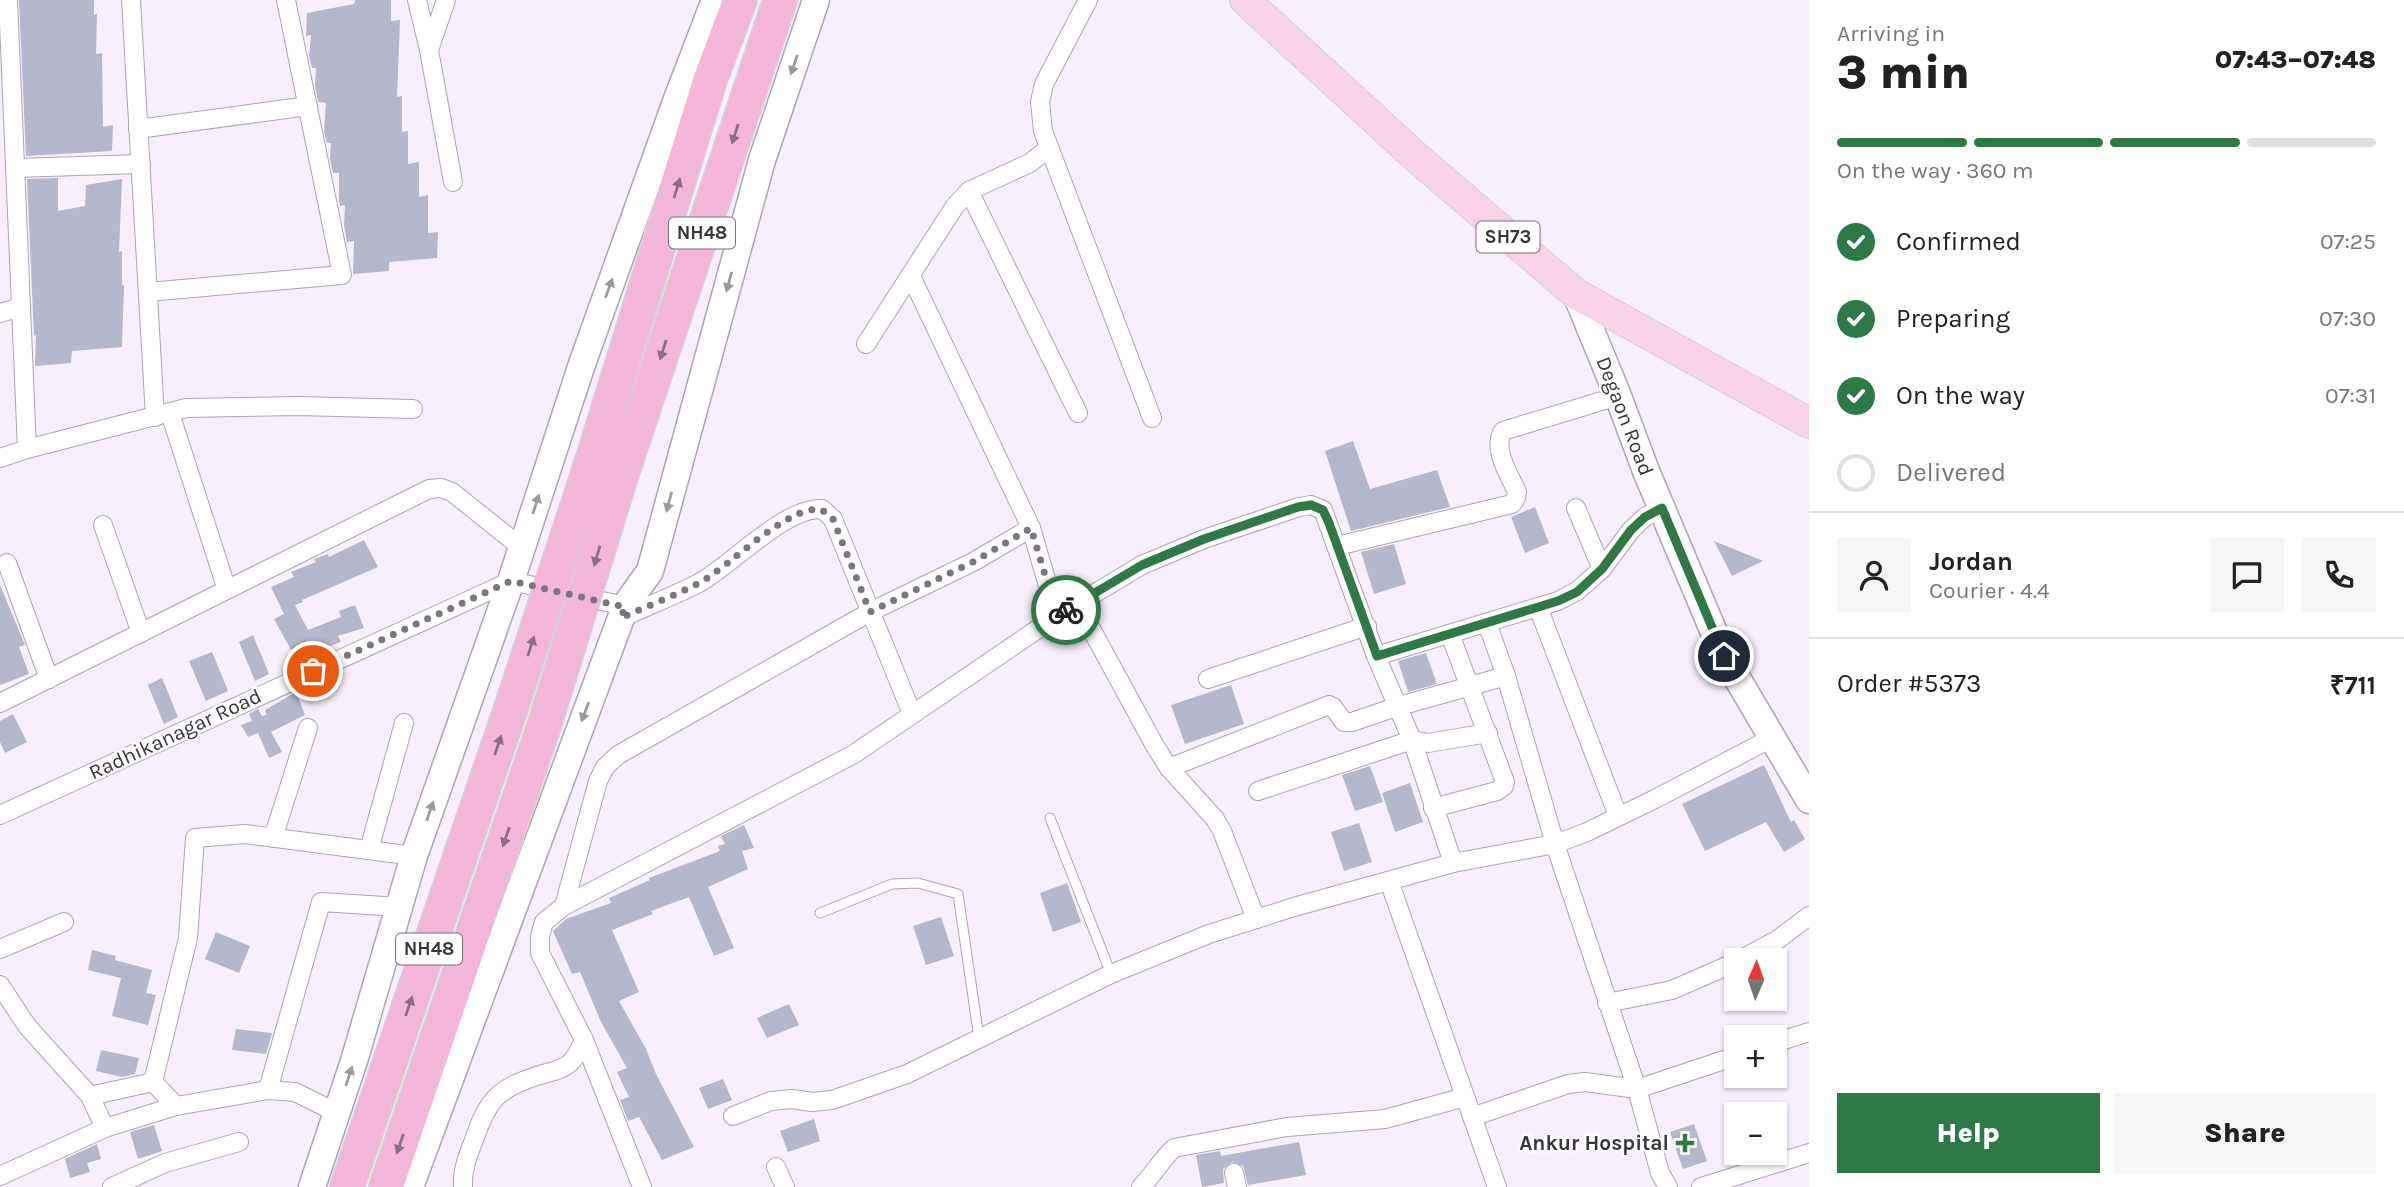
<!DOCTYPE html>
<meta charset="utf-8">
<style>
body{margin:0;font-family:Karla,sans-serif;background:#f6f6f6;color:#222;height:100vh;display:flex;flex-direction:column;font-size:26px;white-space:nowrap}
*{box-sizing:border-box;margin:0}
p{font-size:23px;color:#767676}
.icon{flex:none;width:38px;height:38px;fill:none;stroke:currentColor;stroke-width:2;stroke-linecap:round;stroke-linejoin:round}
.map{position:relative;flex:1;overflow:hidden}
.panel{display:flex;flex-direction:column;background:#fff;width:595px}
.panel>*{flex:none}
.needle{width:46px;rotate:2deg}
.controls{position:absolute;left:1724px;top:948px;display:grid;gap:14px}
.controls a{display:grid;place-items:center;width:63px;height:63px;border-radius:0px;background:#fff;box-shadow:0 2px 5px #0004;font-size:35px}
.pin{position:absolute;display:grid;place-items:center;width:60px;height:60px;color:#fff;margin:-30px;border:4px solid #fff;border-radius:50%;box-shadow:0 2px 7px #0007}
.courier{position:absolute;display:grid;place-items:center;width:70px;height:70px;margin:-35px;border:5px solid #2f7947;border-radius:50%;background:#fff;color:#222;box-shadow:0 2px 9px #0007}
.head em{font-style:normal;font-weight:800}
.head div{display:flex;flex-direction:column-reverse}
.head{display:flex;align-items:center;justify-content:space-between;height:119px;padding:0 28px}
h1{font-size:46px;font-weight:800;line-height:52px}
.bar{display:grid;grid-template-columns:repeat(4,1fr);gap:10px 7px;align-content:center;height:84px;padding:0 28px}
.bar i{height:9px;border-radius:5px;background:#e0e0e0}
.bar .active{background:#2f7947}
.bar p{grid-column:span 4}
.line{display:flex;align-items:center;gap:18px;padding:0 28px;border-top:2px solid #e0e0e0}
.line div{flex:1}
.round{display:grid;place-items:center;flex:none;width:74px;height:74px;border-radius:0px;background:#f6f6f6}
ol{padding:0 28px;list-style:none}
li{display:flex;align-items:center;gap:21px;height:77px}
li p{margin-inline-start:auto}
li .icon{padding:7px;border-radius:50%;background:#2f7947;color:#fff;stroke-width:4}
li:last-child{color:#767676}
li i{width:38px;height:38px;border:4px solid #e0e0e0;border-radius:50%}
.button{display:flex;gap:14px;margin-top:auto;padding:14px 28px}
.button a{flex:1;height:80px;border-radius:0px;background:#2f7947;color:#fff;font-size:28px;font-weight:800;line-height:80px;text-align:center}
.button a+a{background:#f6f6f6;color:#222}
main{display:flex;flex:1;min-height:0}
.map>svg:first-child{display:block}
.building{fill:#b5b7ca}
.lines{fill:none;stroke-linecap:round;stroke-linejoin:round}
.lane-casing{stroke:#aea4b4;stroke-width:11}
.street-casing{stroke:#aea4b4;stroke-width:20}
.secondary-casing{stroke:#aea4b4;stroke-width:29}
.primary-casing{stroke:#d3d2d4;stroke-width:32}
.highway-casing{stroke:#d3d2d4;stroke-width:36}
.lane{stroke:#fff;stroke-width:9}
.street{stroke:#fff;stroke-width:18}
.secondary{stroke:#fff;stroke-width:26}
.primary{stroke:#f8d3e8;stroke-width:30}
.highway{stroke:#f4b6d8;stroke-width:33}
.highway-bridge-casing{stroke:#d3d2d4;stroke-width:36;stroke-linecap:butt}
.highway-bridge{stroke:#f4b6d8;stroke-width:33}
.oneway{fill:#9c9a9d}
.oneway2{fill:#8d6e82}
.done{stroke:#7b757f;stroke-width:7;stroke-dasharray:0 12.6}
.route{stroke:#2f7947;stroke-width:9}
.poi-dot{fill:#2f7947;stroke:#fff;stroke-width:2.5}
.labels{text-anchor:middle;dominant-baseline:central;stroke-width:5;stroke-linejoin:round;paint-order:stroke}
.shield{fill:#fff;stroke:#747176;stroke-width:2}
.shield-label{font-size:19px;font-weight:bold;fill:#38343b}
.street-label{font-size:21px;fill:#38343b;stroke:#fff}
.poi-label{font-size:21px;font-weight:bold;fill:#38343b;stroke:#fff;text-anchor:end}
</style>
<main>
<div class="map">
<svg width="1809" height="1187" viewBox="0 0 1809 1187">
<rect width="100%" height="100%" fill="#f8effd"/>
<g class="building">
<path d="M19,0H94V15L97,14L96,54L102,53L103,127L113,125L112,151L26,156Z"/>
<path d="M355,0H391V21L400,20L397,97L402,96V132L408,131V164L419,162V197L428,195V233L438,232L437,258L389,262V271L353,274L354,241L347,242L344,226L345,205L340,206L339,202V173H333L330,159L331,143H327L324,132L326,103L318,102L315,86L316,68H312L309,56L311,35L306,36L307,13L354,4Z"/>
<path d="M58,178V211L85,206L86,185L122,179L119,252L122,251V285H124L122,347L72,351L71,363L35,366L36,335L34,336L27,179Z"/>
<path d="M1353,441L1370,489L1437,470L1450,507L1351,531L1325,451Z"/>
<path d="M1535,507L1549,543L1525,553L1511,517Z"/>
<path d="M364,540L378,567L302,600L303,602L295,605L308,630L341,617L339,611L355,605L364,628L338,636L341,642L322,649L320,646L295,657L274,619L284,614L271,587L294,577L291,572L316,562L314,559L328,554L329,557Z"/>
<path d="M1714,541L1763,561L1732,576Z"/>
<path d="M1394,544L1406,584L1374,594L1361,552Z"/>
<path d="M0,585L25,645L19,647L29,674L0,685Z"/>
<path d="M253,635L269,674L255,681L239,642Z"/>
<path d="M212,652L228,691L206,701L189,661Z"/>
<path d="M1426,653L1437,684L1408,692L1398,661Z"/>
<path d="M162,678L178,717L164,724L148,685Z"/>
<path d="M1231,685L1244,724L1185,744L1171,705Z"/>
<path d="M296,692L305,715L271,732L282,752L269,758L258,733L248,737L241,725L252,721L249,714L258,709L262,716L267,715L265,710Z"/>
<path d="M13,714L27,742L5,753L0,742V721Z"/>
<path d="M1764,765L1791,822L1794,820L1805,839L1784,852L1766,822L1705,851L1682,804Z"/>
<path d="M1370,766L1383,802L1355,811L1342,775Z"/>
<path d="M1410,783L1423,822L1395,832L1382,793Z"/>
<path d="M1359,823L1372,862L1344,871L1331,832Z"/>
<path d="M744,825L754,848L742,851L748,869L708,887L734,948L714,956L689,897L651,911L653,914L612,930L639,992L619,1001L646,1049L656,1074L694,1147L662,1160L639,1117L628,1121L620,1100L629,1097L617,1072L627,1068L601,1022L580,972L572,974L553,931L566,919L611,903L609,898L650,880L649,878L720,851L718,846L725,844L721,836Z"/>
<path d="M1067,883L1081,922L1053,932L1040,893Z"/>
<path d="M941,917L954,956L926,965L913,926Z"/>
<path d="M216,932L250,946L239,973L205,959Z"/>
<path d="M92,950L116,956L115,960L152,970L146,993L156,995L148,1025L112,1016L121,978L88,970Z"/>
<path d="M789,1004L799,1025L767,1038L757,1018Z"/>
<path d="M236,1029L272,1033L266,1054L232,1050Z"/>
<path d="M101,1050L139,1058L135,1074L122,1077L96,1071Z"/>
<path d="M723,1079L732,1100L708,1109L699,1088Z"/>
<path d="M814,1119L820,1141L788,1152L780,1131Z"/>
<path d="M1694,1124L1707,1161L1683,1169L1670,1132Z"/>
<path d="M154,1125L162,1151L138,1159L130,1132Z"/>
<path d="M1299,1142L1306,1175L1248,1185L1243,1166L1232,1162L1223,1169L1224,1183L1202,1187L1196,1155L1220,1151L1221,1156Z"/>
<path d="M97,1144L101,1159L87,1163L90,1172L70,1178L65,1159Z"/>
</g>
<g class="lines">
<defs>
<g id="lane">
<path d="M1050,818L1111,974"/>
<path d="M820,913L892,884L918,883L958,894L979,1038"/>
</g>
<g id="street">
<path d="M8,0L27,449"/>
<path d="M131,0L155,417"/>
<path d="M417,0L429,50L446,0"/>
<path d="M1088,0L1044,84L1040,102L1043,131L1152,418"/>
<path d="M429,50L453,182"/>
<path d="M138,129L308,106"/>
<path d="M15,168L141,164"/>
<path d="M969,191L1078,413"/>
<path d="M911,276L1031,528L1057,616"/>
<path d="M148,292L342,275L286,0"/>
<path d="M0,313L21,307"/>
<path d="M866,344L955,206L969,191L1030,163L1049,148"/>
<path d="M170,413L227,590"/>
<path d="M0,458L27,449L186,408L299,406L413,409"/>
<path d="M1576,508L1602,569"/>
<path d="M103,525L141,633"/>
<path d="M1337,546L1512,504L1516,498L1517,492C1509,474 1492,449 1503,431L1618,396"/>
<path d="M7,563L49,679"/>
<path d="M1077,603L1155,746L1169,768L1215,819L1222,831L1256,919"/>
<path d="M1538,607L1618,816"/>
<path d="M621,618C647,606 674,596 699,583C733,564 785,507 822,509L833,519L912,714"/>
<path d="M1487,623L1506,676L1555,844L1637,1089L1660,1173L1668,1187"/>
<path d="M1376,656L1558,601L1577,591L1602,569L1631,530L1645,517L1662,508"/>
<path d="M1208,679L1367,626"/>
<path d="M0,703L429,489L441,488L452,492L522,548"/>
<path d="M1169,768L1329,705L1333,707L1344,722H1352L1396,707L1506,676"/>
<path d="M1258,791L1412,740L1428,743L1488,733"/>
<path d="M1433,808L1497,791L1504,786L1505,782L1450,634"/>
<path d="M0,815L511,581L625,606"/>
<path d="M273,838L308,728"/>
<path d="M369,850L404,723"/>
<path d="M1389,881L1497,1187"/>
<path d="M564,906L598,781L605,767L618,755L870,612L973,562L1031,528"/>
<path d="M0,949L64,922"/>
<path d="M1738,961L1777,940L1809,916"/>
<path d="M0,985L27,1026L90,1096L105,1128"/>
<path d="M1607,1003L1672,990L1736,962"/>
<path d="M1774,1043L1809,1032"/>
<path d="M268,1090L321,902L400,907"/>
<path d="M90,1096L153,1082"/>
<path d="M176,1106L153,1082L188,938L195,838L245,834L414,856"/>
<path d="M733,1116L771,1101L792,1099L812,1102L832,1100L907,1074L1111,974L1209,934L1294,907L1453,863L1555,844L1587,832L1655,799L1772,738"/>
<path d="M1472,1117L1568,1084L1585,1082L1637,1089L1736,1056"/>
<path d="M776,1167L785,1187"/>
<path d="M1234,1173L1237,1187"/>
<path d="M0,1176L105,1128L176,1106L268,1090L295,1092L337,1113"/>
<path d="M112,1187L165,1163L239,1142"/>
<path d="M463,1187C462,1170 468,1155 474,1140C488,1099 498,1088 540,1075C550,1072 562,1070 570,1063C576,1058 580,1048 584,1040"/>
<path d="M642,1187L584,1040L540,953V936L544,922L564,906L854,754L1057,616L1142,565L1204,539L1299,507L1311,505L1323,510L1376,656L1412,740L1453,863"/>
<path d="M1141,1187C1153,1175 1161,1160 1174,1148L1287,1127L1385,1119L1465,1097"/>
<path d="M1701,1187L1809,1153"/>
</g>
<g id="secondary">
<path d="M1576,294L1618,396L1646,471L1724,656L1809,800"/>
<path d="M312,1187L354,1061L414,856L511,581L582,364L677,99L715,0"/>
<path d="M410,1187L621,618L625,606L650,571L762,160L816,0"/>
</g>
<path id="primary" d="M1245,0L1417,158L1576,294L1809,423"/>
<g id="highway">
<path d="M591,464L710,80L740,0"/>
<path d="M624,467L780,0"/>
<path d="M347,1187L510,711"/>
<path d="M386,1187L544,726"/>
</g>
</defs>
<use href="#lane" class="lane-casing"/>
<use href="#street" class="street-casing"/>
<use href="#secondary" class="secondary-casing"/>
<use href="#primary" class="primary-casing"/>
<use href="#highway" class="highway-casing"/>
<use href="#lane" class="lane"/>
<use href="#street" class="street"/>
<use href="#secondary" class="secondary"/>
<use href="#primary" class="primary"/>
<use href="#highway" class="highway"/>
<defs>
<g id="highway-bridge">
<path d="M510,711L591,464"/>
<path d="M544,726L624,467"/>
</g>
</defs>
<use href="#highway-bridge" class="highway-bridge-casing"/>
<use href="#highway-bridge" class="highway-bridge"/>
</g>
<defs><path id="oneway-solid" d="M-6-.8H1V-3.2L6.5 0L1 3.2V.8H-6Z" transform="scale(1.75)"/></defs>
<g class="oneway">
<use href="#oneway-solid" transform="translate(794 65) rotate(109)"/>
<use href="#oneway-solid" transform="translate(729 282) rotate(105)"/>
<use href="#oneway-solid" transform="translate(609 288) rotate(-70)"/>
<use href="#oneway-solid" transform="translate(669 502) rotate(105)"/>
<use href="#oneway-solid" transform="translate(536 504) rotate(-72)"/>
<use href="#oneway-solid" transform="translate(585 712) rotate(111)"/>
<use href="#oneway-solid" transform="translate(430 811) rotate(-71)"/>
<use href="#oneway-solid" transform="translate(349 1076) rotate(-72)"/>
</g>
<g class="oneway2">
<use href="#oneway-solid" transform="translate(735 134) rotate(108)"/>
<use href="#oneway-solid" transform="translate(677 188) rotate(-73)"/>
<use href="#oneway-solid" transform="translate(663 350) rotate(108)"/>
<use href="#oneway-solid" transform="translate(597 556) rotate(107)"/>
<use href="#oneway-solid" transform="translate(531 646) rotate(-72)"/>
<use href="#oneway-solid" transform="translate(498 745) rotate(-71)"/>
<use href="#oneway-solid" transform="translate(506 837) rotate(109)"/>
<use href="#oneway-solid" transform="translate(409 1006) rotate(-71)"/>
<use href="#oneway-solid" transform="translate(400 1144) rotate(109)"/>
</g>
<g class="lines">
<path class="done" d="M313,671L511,581L625,607L621,618C647,606 674,596 699,583C733,564 785,507 821,509L833,519L870,612L973,562L1031,528L1057,615L1066,610"/>
<path class="route" d="M1066,610L1142,565L1204,539L1298,507L1311,505L1323,510L1329,523L1377,656L1558,601L1577,592L1602,569L1631,530L1645,517L1662,508L1724,656"/>
</g>
<path class="poi-dot" d="M1681.5 1132.5h7v7h7v7h-7v7h-7v-7h-7v-7h7z"/>
<g class="labels">
<g class="shield">
<rect x="669" y="217.5" width="66" height="31" rx="5"/>
<rect x="1476.5" y="221.5" width="63" height="31" rx="5"/>
<rect x="396" y="933.5" width="66" height="31" rx="5"/>
</g>
<g class="shield-label">
<text x="702" y="233">NH48</text>
<text x="1508" y="237">SH73</text>
<text x="429" y="949">NH48</text>
</g>
<g class="street-label">
<text transform="translate(1625 416) rotate(69)">Degaon Road</text>
<text transform="translate(175 734) rotate(-25)">Radhikanagar Road</text>
</g>
<g class="poi-label">
<text x="1669" y="1143">Ankur Hospital</text>
</g>
</g>
</svg>
<div class="controls">
<a><svg class="needle" viewBox="-14 -14 28 28"><path d="M0-13l5 13h-10z" fill="#e53935"/><path d="M0 13l5-13h-10z" fill="#767676"/></svg></a>
<a>+</a>
<a>−</a>
</div>
<div class="pin" style="left:313px;top:671px;background:#ea580c"><svg class="icon" aria-label="bag" viewBox="0 0 24 24"><path d="M5 8h14l-1 12H6zM9 8a3 3 0 0 1 6 0"/></svg></div>
<div class="pin" style="left:1724px;top:656px;background:#1f2937"><svg class="icon" aria-label="home" viewBox="0 0 24 24"><path d="M3 11l9-7 9 7M6 9v11h12V9"/></svg></div>
<div class="courier" style="left:1066px;top:610px"><svg class="icon" aria-label="bike" viewBox="0 0 24 24"><circle cx="6" cy="16" r="4"/><circle cx="18" cy="16" r="4"/><path d="M6 16l4-8h5l3 8M10 8l3 8H6M13 5h3"/></svg></div>
</div>
<section class="panel">
<div class="head"><div><h1>3 min</h1><p>Arriving in</p></div><em>07:43–07:48</em></div>
<div class="bar"><i class="active"></i><i class="active"></i><i class="active"></i><i></i><p>On the way · 360 m</p></div>
<ol>
<li><svg class="icon" aria-label="check" viewBox="0 0 24 24"><path d="M5 12l5 5 9-10"/></svg>Confirmed<p>07:25</p></li>
<li><svg class="icon" aria-label="check" viewBox="0 0 24 24"><path d="M5 12l5 5 9-10"/></svg>Preparing<p>07:30</p></li>
<li><svg class="icon" aria-label="check" viewBox="0 0 24 24"><path d="M5 12l5 5 9-10"/></svg>On the way<p>07:31</p></li>
<li><i></i>Delivered</li>
</ol>
<div class="line" style="height:126px"><a class="round"><svg class="icon" aria-label="person" viewBox="0 0 24 24"><circle cx="12" cy="8" r="4"/><path d="M4 21q1-7 8-7t8 7"/></svg></a><div><b>Jordan</b><p>Courier · 4.4</p></div><a class="round"><svg class="icon" aria-label="chat" viewBox="0 0 24 24"><path d="M4 5h16v11H9l-5 4z"/></svg></a><a class="round"><svg class="icon" aria-label="phone" viewBox="0 0 24 24"><path d="M5 4h4l2 5-3 2q2 4 5 5l2-3 5 2v4C11 20 4 13 5 4z"/></svg></a></div>
<div class="line" style="height:91px"><div>Order #5373</div><b>₹711</b></div>
<div class="button"><a>Help</a><a>Share</a></div>
</section>
</main>
